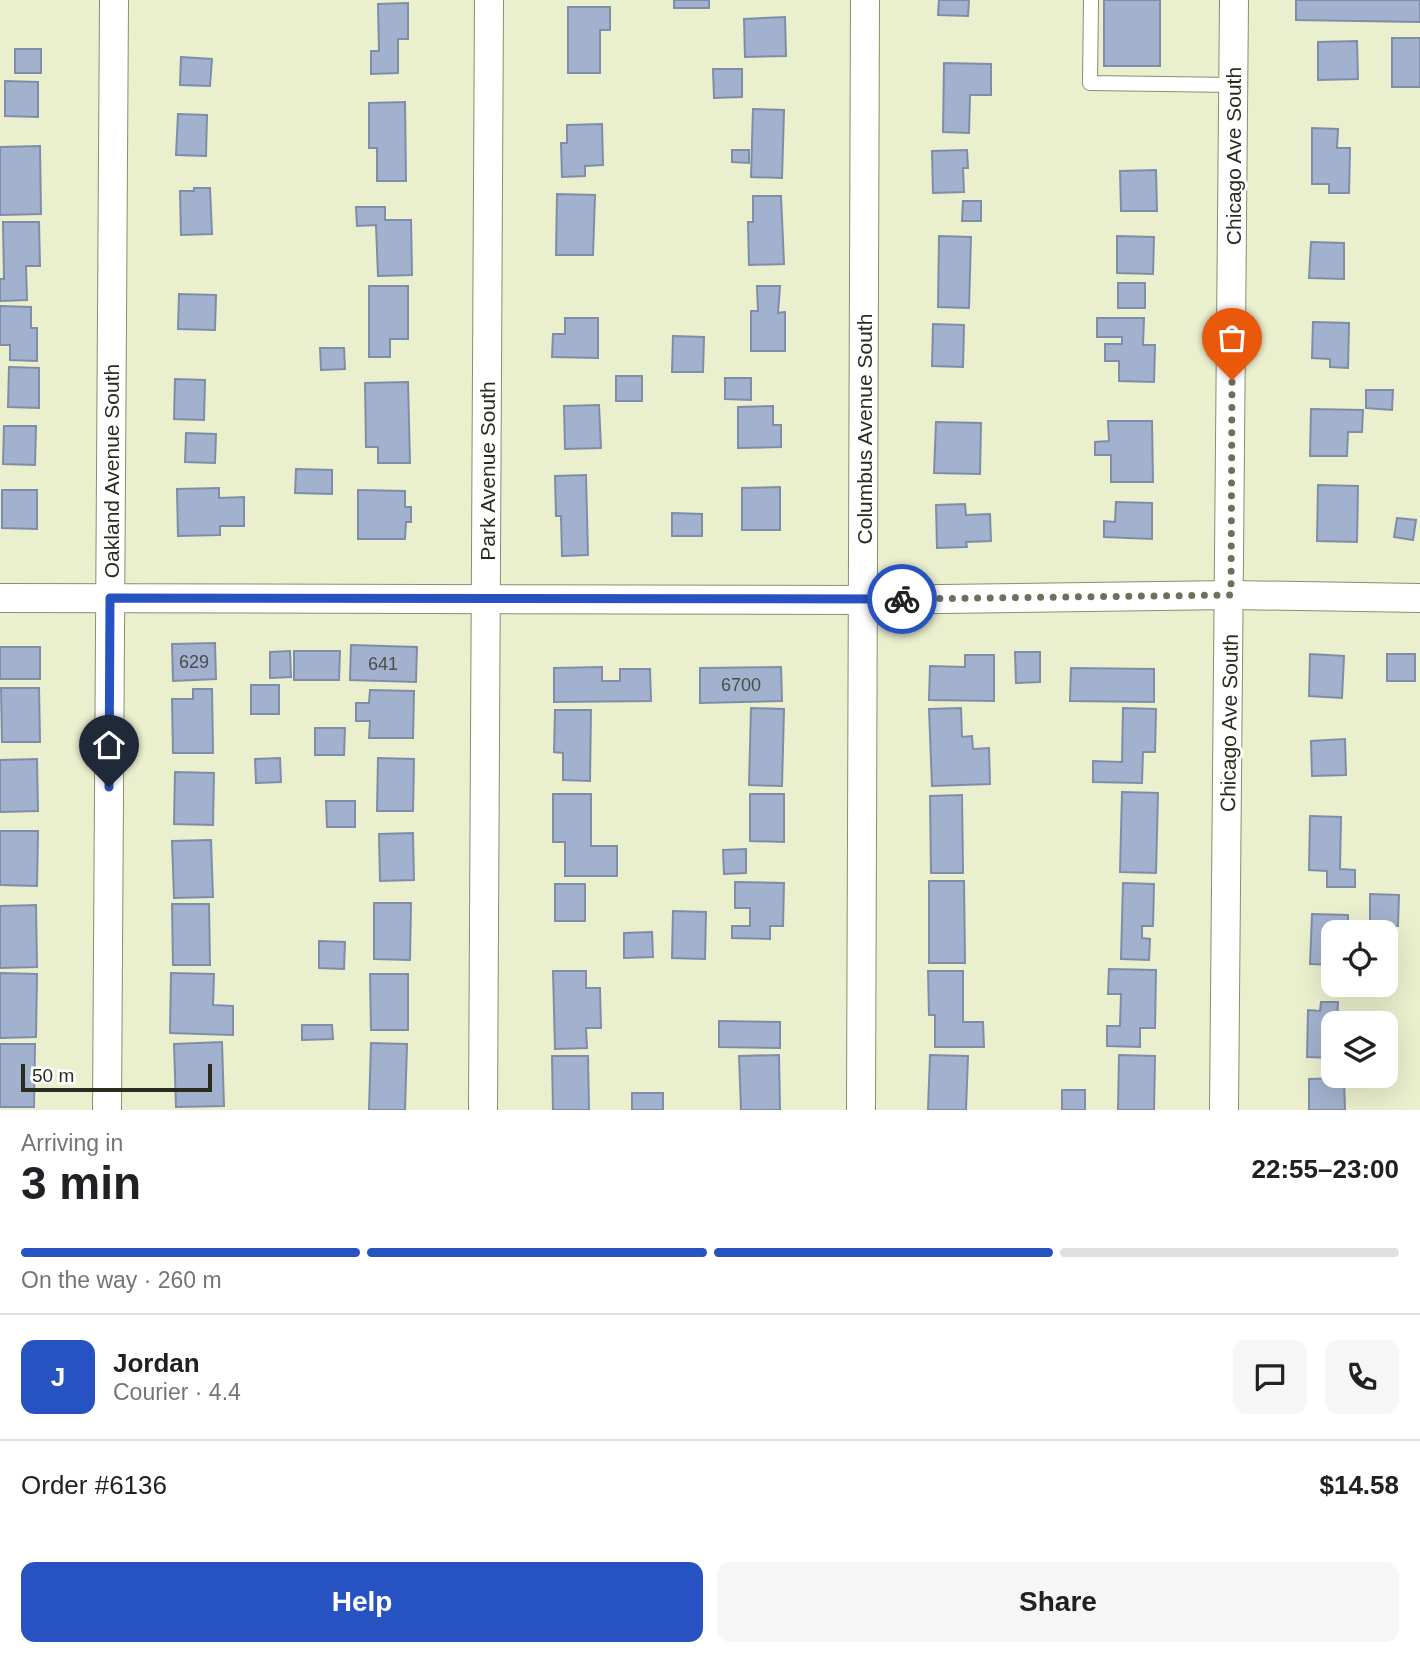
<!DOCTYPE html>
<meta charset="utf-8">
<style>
body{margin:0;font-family:Arial,sans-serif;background:#f6f6f6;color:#202124;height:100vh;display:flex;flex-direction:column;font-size:26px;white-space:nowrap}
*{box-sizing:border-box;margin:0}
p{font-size:23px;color:#757577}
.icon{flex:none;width:38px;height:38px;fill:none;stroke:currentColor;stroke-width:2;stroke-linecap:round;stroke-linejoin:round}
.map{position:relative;height:1110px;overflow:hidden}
.drawer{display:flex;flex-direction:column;background:#fff;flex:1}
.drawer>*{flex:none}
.buttons{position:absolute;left:1321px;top:920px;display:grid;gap:14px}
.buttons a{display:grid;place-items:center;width:77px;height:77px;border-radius:14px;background:#fff;box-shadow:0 7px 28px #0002;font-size:35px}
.scale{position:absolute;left:21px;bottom:18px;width:191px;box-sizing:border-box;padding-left:7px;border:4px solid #2b2c20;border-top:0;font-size:19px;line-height:24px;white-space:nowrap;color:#2b2c20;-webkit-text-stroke:5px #fff;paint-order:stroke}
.pin{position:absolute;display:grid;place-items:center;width:60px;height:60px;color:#fff;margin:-72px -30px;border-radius:50% 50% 50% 0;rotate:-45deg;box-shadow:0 0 7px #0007}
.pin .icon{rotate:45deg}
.courier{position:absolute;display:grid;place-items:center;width:70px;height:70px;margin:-35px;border:5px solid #2753c2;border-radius:50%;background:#fff;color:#222;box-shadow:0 2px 9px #0007}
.overview em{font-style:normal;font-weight:800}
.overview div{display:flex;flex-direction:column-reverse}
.overview{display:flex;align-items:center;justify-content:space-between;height:119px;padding:0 21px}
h1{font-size:46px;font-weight:800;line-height:52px}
.bar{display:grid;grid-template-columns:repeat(4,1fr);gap:10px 7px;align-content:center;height:84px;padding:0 21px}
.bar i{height:9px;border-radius:5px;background:#e0e0e0}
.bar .selected{background:#2753c2}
.bar p{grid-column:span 4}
.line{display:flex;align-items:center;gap:18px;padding:0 21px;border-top:2px solid #e0e0e0}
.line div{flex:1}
.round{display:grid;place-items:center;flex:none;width:74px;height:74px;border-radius:14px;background:#f6f6f6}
.button{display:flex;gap:14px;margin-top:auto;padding:14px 21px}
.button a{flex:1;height:80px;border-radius:14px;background:#2753c2;color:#fff;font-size:28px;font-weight:800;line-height:80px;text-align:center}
.button a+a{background:#f6f6f6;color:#202124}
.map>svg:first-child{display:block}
.building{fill:#a2b1cd;stroke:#7f8da8;stroke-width:2}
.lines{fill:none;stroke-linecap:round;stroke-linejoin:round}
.service-casing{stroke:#8a8e6f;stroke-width:16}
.minor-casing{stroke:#8a8e6f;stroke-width:30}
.service{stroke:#fff;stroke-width:14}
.minor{stroke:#fff;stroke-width:28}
.done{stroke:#6e705d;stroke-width:7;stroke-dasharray:0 12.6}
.route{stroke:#2753c2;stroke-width:9}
.labels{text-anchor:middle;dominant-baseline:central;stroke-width:6;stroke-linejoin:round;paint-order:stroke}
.number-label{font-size:18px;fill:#494d4b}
.street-label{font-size:21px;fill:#2b2c20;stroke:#fff}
</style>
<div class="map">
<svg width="1420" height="1110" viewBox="0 0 1420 1110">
<rect width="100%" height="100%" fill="#eaefcd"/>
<g class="building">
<rect x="674" y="0" width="35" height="8"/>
<path d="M939,0H969L968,16L938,15Z"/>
<rect x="1104" y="0" width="56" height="66"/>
<path d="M1296,0H1420V22L1296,20Z"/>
<path d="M408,3V39H398V73L371,74V51H379L378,4Z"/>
<path d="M568,7H610V30H600V73H568Z"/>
<path d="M785,17L786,56L745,57L744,19Z"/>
<rect x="1392" y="38" width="28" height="49"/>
<path d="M1357,41L1358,79L1318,80V42Z"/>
<rect x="15" y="49" width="26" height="24"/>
<path d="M181,57L212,59L210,86L180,85Z"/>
<path d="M944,63L991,64V95H970L969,133L943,132Z"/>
<path d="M713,69H742V97L714,98Z"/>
<path d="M5,81L38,82V117L5,116Z"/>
<path d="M405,102L406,181H377V148H369V103Z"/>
<path d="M753,109L784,110L782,178L751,177Z"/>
<path d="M178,114L207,115L206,156L176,155Z"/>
<path d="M602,124L603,165L585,166V176L562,177L561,143H567V125Z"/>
<path d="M1312,128L1338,129L1337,148H1350L1349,193H1329V184H1312Z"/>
<path d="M40,146L41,214L0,215V147Z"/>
<path d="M732,150H749V163L732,162Z"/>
<path d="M967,150L968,168H963L964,192L933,193L932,151Z"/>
<path d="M1156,170L1157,211H1121L1120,171Z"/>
<path d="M194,188H210L212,234L181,235L180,191H194Z"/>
<path d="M557,194L595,195L593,255H556Z"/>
<path d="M753,196H781L784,264L749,265L748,222H753Z"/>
<path d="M963,201H981V221H962Z"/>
<path d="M356,207H385V220H411L412,275L378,276L376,225L357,226Z"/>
<path d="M3,222H39L40,266H26L27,300L0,301V279H4Z"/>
<path d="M939,236L971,237L969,308L938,307Z"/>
<path d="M1117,236L1154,237L1153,274L1117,273Z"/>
<path d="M1311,242L1344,243V279L1309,278Z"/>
<rect x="1118" y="283" width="27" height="25"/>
<path d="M369,286H408V339H390V357H369Z"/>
<path d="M757,286H780L778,313L785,312V351H751V311H758Z"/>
<path d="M179,294L216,295L215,330L178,329Z"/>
<path d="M0,306L31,307V328H37V361L10,360V345H0Z"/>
<path d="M565,318H598V358L552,357L553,334H565Z"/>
<path d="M1097,318H1144L1143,345H1155L1154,382L1119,381V361H1105V344H1122V337H1097Z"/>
<path d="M1313,322L1349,323L1348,368L1330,367V359L1312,358Z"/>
<path d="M933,324L964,325L963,367L932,366Z"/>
<path d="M673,336L704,337L703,372H672Z"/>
<path d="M320,348H344L345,369L321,370Z"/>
<path d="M9,367L39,368V408L8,407Z"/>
<rect x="616" y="376" width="26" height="25"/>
<path d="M725,378H751V400L725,399Z"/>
<path d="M175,379L205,380L204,420L174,419Z"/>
<path d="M408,382L410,463H378V447H366L365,383Z"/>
<path d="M1366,390H1393L1392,410L1366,408Z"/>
<path d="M599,405L601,448L565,449L564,406Z"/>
<path d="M773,406V425H781V447L738,448V407Z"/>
<path d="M1311,409L1363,410L1362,432H1348L1347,456H1310Z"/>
<path d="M1108,421H1152L1153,482H1111V455H1095V442L1109,441Z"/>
<path d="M936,422L981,423L980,474L934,473Z"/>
<path d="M4,426H36L35,465L3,464Z"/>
<path d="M186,433L216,434L215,463L185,462Z"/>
<path d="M296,469L332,470V494L295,493Z"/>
<path d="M586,475L588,555L562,556L561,516H556L555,476Z"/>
<path d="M1318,485L1358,486L1357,542L1317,541Z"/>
<path d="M780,487V530H742V488Z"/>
<path d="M219,488V498L244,497V526H220V535L178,536L177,489Z"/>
<path d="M2,490H37V529L2,528Z"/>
<path d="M358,490L405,491V507H411V522H406L405,539H358Z"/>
<path d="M1116,502L1152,503V539L1104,537V521L1115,522Z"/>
<path d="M965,504L966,515L990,514L991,541L966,542L967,547L937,548L936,505Z"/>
<path d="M672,513L702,514V536H672Z"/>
<path d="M1397,518L1416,520L1413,540L1394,537Z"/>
<path d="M215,643L216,679L173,681L172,644Z"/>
<path d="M351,645L417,647L416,682L350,680Z"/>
<rect x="0" y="647" width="40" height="32"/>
<path d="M290,651L291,677L270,678V652Z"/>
<path d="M294,651H340L339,680H294Z"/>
<path d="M1015,652H1040V682L1016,683Z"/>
<path d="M1310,654L1344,656L1342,698L1309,696Z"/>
<rect x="1387" y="654" width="28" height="27"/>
<path d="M965,655H994V701L929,700L930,666L965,667Z"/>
<path d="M602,667V681H620V669H650L651,701L554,702V668Z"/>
<path d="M781,667L782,701L700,703V668Z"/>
<path d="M1071,668L1154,669V702L1070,701Z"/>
<rect x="251" y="685" width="28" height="29"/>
<path d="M1,688H39L40,742H2Z"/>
<path d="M193,689H212L213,753H173L172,699H193Z"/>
<path d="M370,690L414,691L413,738H369L370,721H356V703H369Z"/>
<path d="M751,708L784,709L782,786L749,785Z"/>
<path d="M961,708L962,737L972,736L973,749L989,748L990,784L932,786L929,709Z"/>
<path d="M1123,708L1156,709L1155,752H1143L1142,783L1093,782V761L1122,762Z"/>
<path d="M555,710H591L590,781L563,780V753L554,752Z"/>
<path d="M315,728H345L344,755H315Z"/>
<path d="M1345,739L1346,775L1312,776L1311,741Z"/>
<path d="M280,758L281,782L256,783L255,759Z"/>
<path d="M378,758L414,759L413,811H377Z"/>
<path d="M37,759L38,811L0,812V760Z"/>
<path d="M175,772L214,773L213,825L174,824Z"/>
<path d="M1122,792L1158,793L1156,873L1120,872Z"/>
<path d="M553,794H591V846H617V876H565V842H553Z"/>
<path d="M750,794H784V842L750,841Z"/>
<path d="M962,795L963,873H931L930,796Z"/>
<path d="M326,801H355V827H327Z"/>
<path d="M1310,816L1341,817L1340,869L1355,870V887H1327V871L1309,870Z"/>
<path d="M0,831H38L37,886L0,885Z"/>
<path d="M413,833L414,880L380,881L379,834Z"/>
<path d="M211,840L213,897L174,898L172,841Z"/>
<path d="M746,849V873L724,874L723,850Z"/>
<path d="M929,881H964L965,963H929Z"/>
<path d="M735,882L784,883L783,926H770V939L732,938V926H750V908H735Z"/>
<path d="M1123,883L1154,884L1153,926H1142V938L1150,939L1149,960L1121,959Z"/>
<rect x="555" y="884" width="30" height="37"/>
<path d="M1370,894L1399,895L1398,926L1370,925Z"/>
<path d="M374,903H411L410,960L374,959Z"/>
<path d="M172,904H209L210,965H173Z"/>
<path d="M36,905L37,967L0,968V906Z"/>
<path d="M673,911L706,912L705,959L672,958Z"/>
<path d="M1312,914L1348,915V933H1334V965L1310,964Z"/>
<path d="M652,932L653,957L624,958V933Z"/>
<path d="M319,941L345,942L344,969L319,968Z"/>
<path d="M1109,969L1156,970L1155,1028H1140V1047L1107,1046V1026H1120L1121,994H1108Z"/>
<path d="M553,971H586V988H600L601,1028H586L587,1048L555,1049Z"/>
<path d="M928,971H963V1022H983L984,1047H935V1015H929Z"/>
<path d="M0,973L37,974L36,1037L0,1038Z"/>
<path d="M171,973L214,974L213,1005L233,1006V1035L170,1033Z"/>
<path d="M370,974H408V1030H371Z"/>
<path d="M1321,1002H1338L1337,1024H1334V1058L1307,1057L1308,1010L1320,1011Z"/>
<path d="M719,1021L780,1022V1048L719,1047Z"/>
<path d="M302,1025H332L333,1039L302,1040Z"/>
<path d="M222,1042L224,1106L176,1107L174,1044Z"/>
<path d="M371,1043L407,1044L405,1110H369Z"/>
<path d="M0,1044H35L34,1107H0Z"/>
<path d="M779,1055L780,1110H741L739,1056Z"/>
<path d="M930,1055L968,1056L966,1110H928Z"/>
<path d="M1119,1055L1155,1056L1154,1110H1118Z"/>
<path d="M552,1056H588L589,1110H553Z"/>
<path d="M1344,1078L1345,1110H1309V1079Z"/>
<rect x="1062" y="1090" width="23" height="20"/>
<rect x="632" y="1093" width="31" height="17"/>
</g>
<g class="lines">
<defs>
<path id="service" d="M1091,0L1090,83L1234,85"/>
<g id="minor">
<path d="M0,598L864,600L1231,595L1420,598"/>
<path d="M107,1110L114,0"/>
<path d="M483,1110L489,0"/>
<path d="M861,1110L865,0"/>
<path d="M1224,1110L1234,0"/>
</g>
</defs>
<use href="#service" class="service-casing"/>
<use href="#minor" class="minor-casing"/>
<use href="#service" class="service"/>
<use href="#minor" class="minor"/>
</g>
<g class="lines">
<path class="done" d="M902,599L1231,595L1232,380"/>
<path class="route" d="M109,787L110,598L902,599"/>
</g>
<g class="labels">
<g class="number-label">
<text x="194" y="662">629</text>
<text x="383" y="664">641</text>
<text x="741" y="685">6700</text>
</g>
<g class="street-label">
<text transform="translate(1233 156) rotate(-90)">Chicago Ave South</text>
<text transform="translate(864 429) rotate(-90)">Columbus Avenue South</text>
<text transform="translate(111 471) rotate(-90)">Oakland Avenue South</text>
<text transform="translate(487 471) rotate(-90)">Park Avenue South</text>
<text transform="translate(1229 723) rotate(-89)">Chicago Ave South</text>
</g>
</g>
</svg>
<div class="buttons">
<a><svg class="icon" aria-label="locate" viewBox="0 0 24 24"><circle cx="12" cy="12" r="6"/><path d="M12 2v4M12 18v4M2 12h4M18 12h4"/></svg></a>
<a><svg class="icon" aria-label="layers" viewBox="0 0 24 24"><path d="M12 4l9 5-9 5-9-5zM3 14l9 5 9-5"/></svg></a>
</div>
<div class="scale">50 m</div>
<div class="pin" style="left:1232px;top:380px;background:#ea580c"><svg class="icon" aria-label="bag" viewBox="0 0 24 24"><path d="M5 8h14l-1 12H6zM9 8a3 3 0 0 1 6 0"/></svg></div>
<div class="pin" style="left:109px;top:787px;background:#1f2937"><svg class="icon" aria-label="home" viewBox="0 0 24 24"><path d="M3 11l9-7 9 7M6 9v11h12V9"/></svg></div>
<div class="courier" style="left:902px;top:599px"><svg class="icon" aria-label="bike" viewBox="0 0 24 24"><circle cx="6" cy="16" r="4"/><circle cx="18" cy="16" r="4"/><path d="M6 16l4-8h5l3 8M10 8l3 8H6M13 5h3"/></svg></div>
</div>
<section class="drawer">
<div class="overview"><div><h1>3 min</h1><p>Arriving in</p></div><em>22:55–23:00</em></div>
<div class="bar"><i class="selected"></i><i class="selected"></i><i class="selected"></i><i></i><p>On the way · 260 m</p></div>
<div class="line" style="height:126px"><b class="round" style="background:#2753c2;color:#fff">J</b><div><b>Jordan</b><p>Courier · 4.4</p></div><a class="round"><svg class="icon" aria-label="chat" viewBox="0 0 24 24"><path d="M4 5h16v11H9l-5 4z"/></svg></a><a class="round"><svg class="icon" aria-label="phone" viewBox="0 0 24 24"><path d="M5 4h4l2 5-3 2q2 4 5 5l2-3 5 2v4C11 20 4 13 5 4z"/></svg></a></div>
<div class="line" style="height:91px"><div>Order #6136</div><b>$14.58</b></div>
<div class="button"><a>Help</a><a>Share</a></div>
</section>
